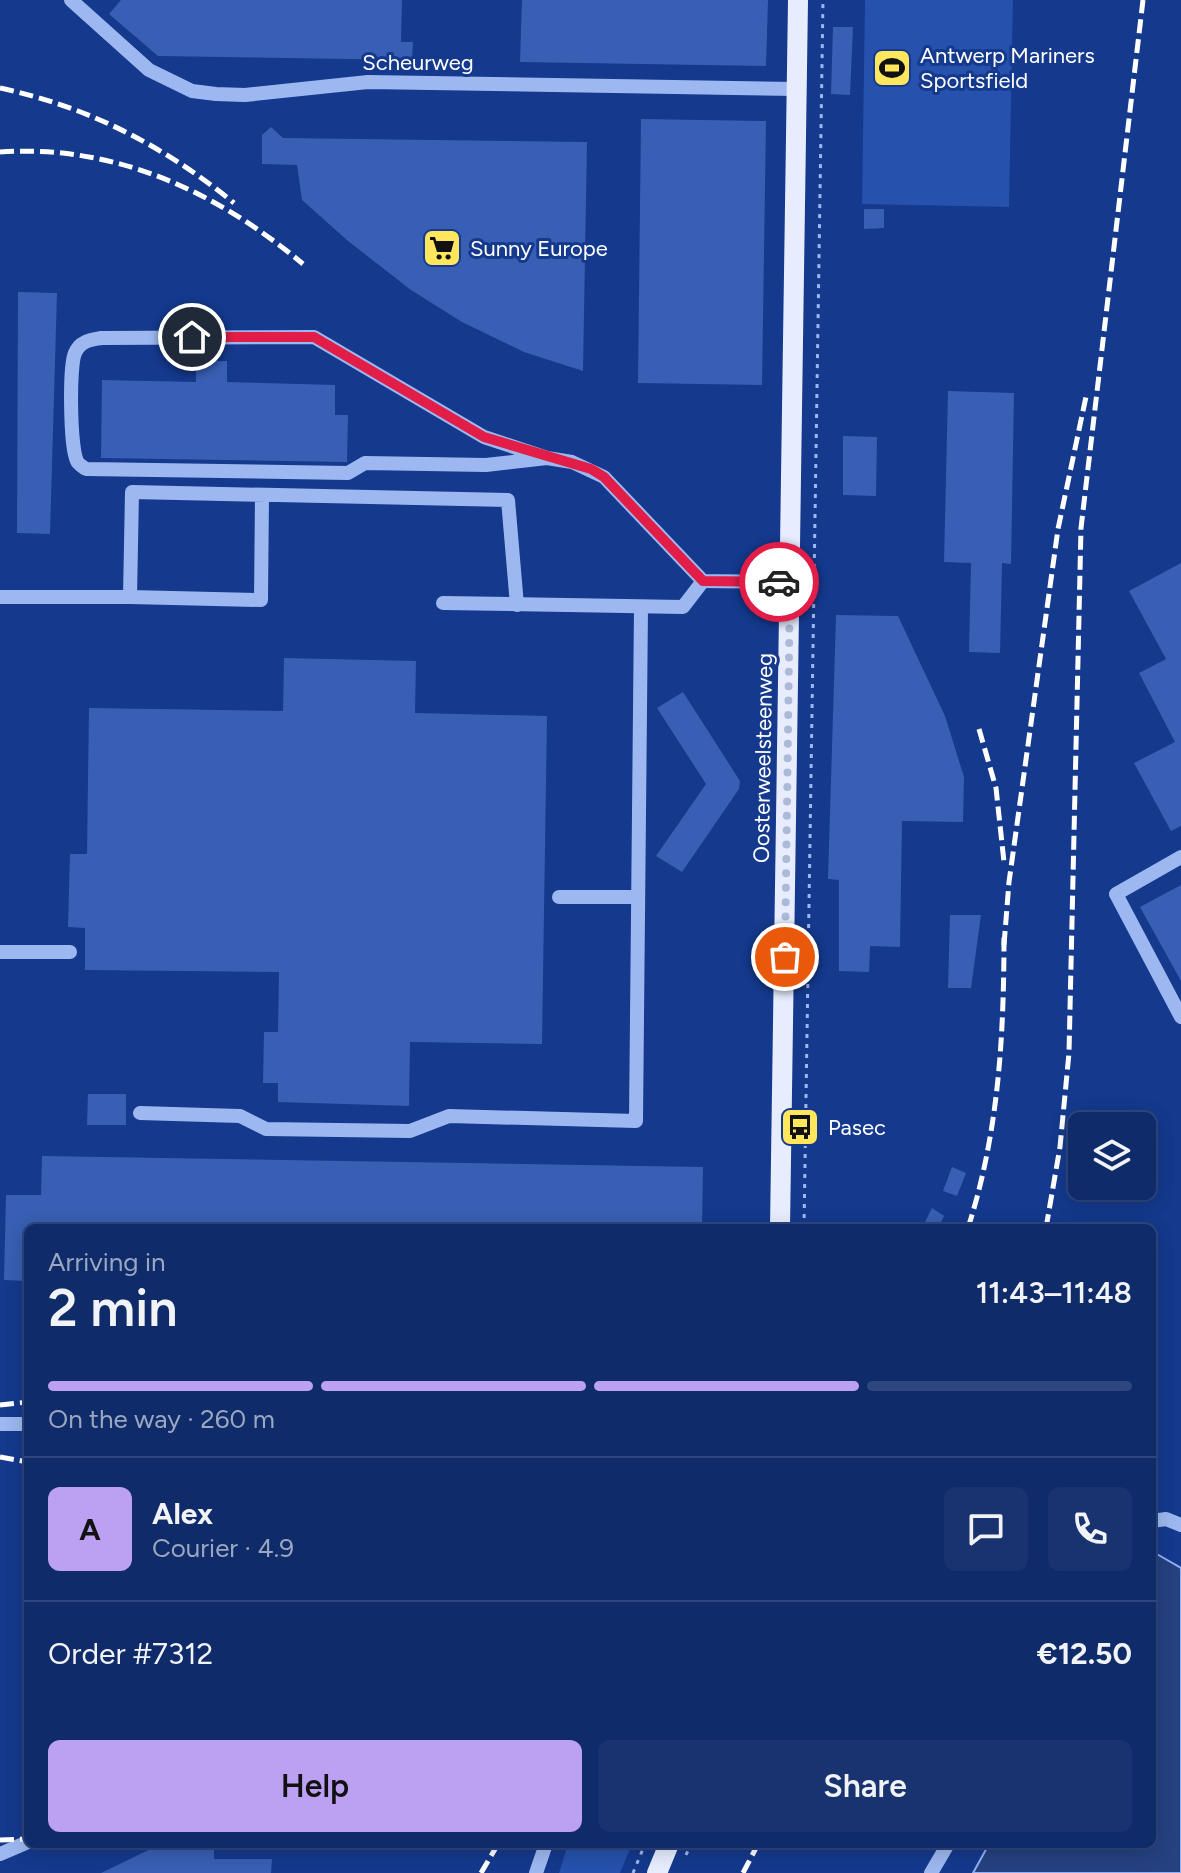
<!DOCTYPE html>
<meta charset="utf-8">
<style>
body{margin:0;font-family:Figtree,sans-serif;background:#183370;color:#f1f3f6;height:100vh;display:flex;flex-direction:column;font-size:30px;white-space:nowrap}
*{box-sizing:border-box;margin:0}
p{font-size:26px;color:#9ba7c1}
.icon{flex:none;width:44px;height:44px;fill:none;stroke:currentColor;stroke-width:2;stroke-linecap:round;stroke-linejoin:round}
.map{position:relative;flex:1;overflow:hidden}
.drawer{position:absolute;left:24px;top:1224px;width:1132px;height:624px;display:flex;flex-direction:column;background:#0f2b6a;border-radius:12px;box-shadow:0 4px 20px #0003,0 0 0 2px #2f477e}
.drawer>*{flex:none}
.fabs{position:absolute;left:1068px;top:1112px;display:grid;gap:16px}
.fabs a{display:grid;place-items:center;width:88px;height:88px;border-radius:12px;background:#0f2b6a;box-shadow:0 4px 20px #0003,0 0 0 2px #2f477e;font-size:40px}
.pin{position:absolute;display:grid;place-items:center;width:68px;height:68px;color:#fff;margin:-34px;border:4px solid #fff;border-radius:50%;box-shadow:0 2px 8px #0007}
.courier{position:absolute;display:grid;place-items:center;width:80px;height:80px;margin:-40px;border:6px solid #e11d48;border-radius:50%;background:#fff;color:#222;box-shadow:0 2px 10px #0007}
.summary em{font-style:normal;font-weight:600}
.summary div{display:flex;flex-direction:column-reverse}
.summary{display:flex;align-items:center;justify-content:space-between;height:136px;padding:0 24px}
h1{font-size:52px;font-weight:600;line-height:60px}
.bar{display:grid;grid-template-columns:repeat(4,1fr);gap:12px 8px;align-content:center;height:96px;padding:0 24px}
.bar i{height:10px;border-radius:6px;background:#2f477e}
.bar .active{background:#bca0f2}
.bar p{grid-column:span 4}
.line{display:flex;align-items:center;gap:20px;padding:0 24px;border-top:2px solid #2f477e}
.line div{flex:1}
.round{display:grid;place-items:center;flex:none;width:84px;height:84px;border-radius:12px;background:#183370}
.action{display:flex;gap:16px;margin-top:auto;padding:16px 24px}
.action a{flex:1;height:92px;border-radius:12px;background:#bca0f2;color:#111;font-size:32px;font-weight:600;line-height:92px;text-align:center}
.action a+a{background:#183370;color:#f1f3f6}
.map>svg:first-child{display:block}
.green{fill:#2651ac}
.water{fill:#254180;stroke:#8fb0f4;stroke-width:2}
.building{fill:#385fb4}
.lines{fill:none;stroke-linecap:round;stroke-linejoin:round}
.path{stroke:#9db8f0;stroke-width:3;stroke-dasharray:4 6;stroke-linecap:butt}
.minor{stroke:#9db8f0;stroke-width:14}
.major{stroke:#e7edff;stroke-width:20}
.rail{stroke:#fff;stroke-width:5;stroke-dasharray:14 6;stroke-linecap:butt}
.done{stroke:#adbad7;stroke-width:8;stroke-dasharray:0 14.4}
.route{stroke:#e11d48;stroke-width:10}
.labels{text-anchor:middle;dominant-baseline:central;stroke-width:6;stroke-linejoin:round;paint-order:stroke}
.poi-label{font-size:22px;fill:#fff;stroke:#14398d;text-anchor:start}
.street-label{font-size:22px;fill:#fff;stroke:#14398d}
</style>
<div class="map">
<svg width="1181" height="1873" viewBox="0 0 1181 1873">
<rect width="100%" height="100%" fill="#14398d"/>
<g class="green">
<path d="M865,0H1013L1009,207L862,204Z"/>
<path d="M568,1844H632L620,1873H559Z"/>
</g>
<path class="water" d="M1155,1553L1181,1568V1873H973L989,1844H1152V1558Z"/>
<g class="building">
<path d="M121,0H402L401,42H413L412,60L158,56L109,14Z"/>
<path d="M522,0H768L766,66L520,62Z"/>
<path d="M833,27H853L850,95L831,94Z"/>
<path d="M641,119L766,121L762,385L638,383Z"/>
<path d="M271,127L283,138L587,142L583,371L524,352L462,322L411,290L348,241L302,200L297,165L262,164V135Z"/>
<path d="M864,209H884V228L864,229Z"/>
<path d="M18,292L57,293L50,534L17,533Z"/>
<path d="M196,361H227V382L335,385V415H348L347,462L101,458L102,380L196,382Z"/>
<path d="M948,391L1014,393L1011,564L1002,563L1000,653L969,652L971,563L944,562Z"/>
<path d="M843,436L877,437L876,496L843,495Z"/>
<path d="M1181,563V826L1171,831L1134,763L1175,742L1139,673L1166,659L1129,591Z"/>
<path d="M836,615L898,616L945,716L964,777L963,822L902,821L900,947L870,946L869,972L839,971V880L828,879Z"/>
<path d="M284,658L416,661L415,713L547,716L542,1044L410,1042L409,1106L278,1102V1083H263L264,1032H278L279,972L85,970V928L68,927L70,854H87L89,708L283,711Z"/>
<path d="M683,692L740,781L739,789L682,872L656,856L706,784L657,708Z"/>
<path d="M1181,885V981L1140,907Z"/>
<path d="M950,915H981L971,988H948Z"/>
<path d="M88,1094H126V1125H87Z"/>
<path d="M42,1156L703,1167L702,1228H28L27,1281L4,1280L6,1195H41Z"/>
<path d="M952,1167L966,1173L957,1196L943,1191Z"/>
<path d="M932,1208L944,1216L938,1228H922Z"/>
<path d="M161,1844H214V1859H272L271,1873H101Z"/>
</g>
<g class="lines">
<g class="path">
<path d="M804,1228L823,0"/>
<path d="M686,1855L691,1844"/>
<path d="M633,1873L645,1844"/>
</g>
<g class="minor">
<path d="M71,0L149,70L192,91L216,94L245,95L368,82L797,89"/>
<path d="M547,458L484,437L314,337L101,338C90,340 80,341 75,353C69,366 70,448 77,461C78,464 83,467 86,469L348,473L365,463L486,465L547,458L572,462L604,477L703,581L790,582"/>
<path d="M262,495L261,600L130,597L132,492L508,500L517,605"/>
<path d="M0,597H130"/>
<path d="M443,603L683,607L703,581"/>
<path d="M1181,857L1116,894L1181,1017"/>
<path d="M559,897H638"/>
<path d="M0,952H70"/>
<path d="M140,1113L240,1116L266,1129L410,1131L449,1116L636,1121L641,607"/>
<path d="M0,1424H28"/>
<path d="M1152,1521L1166,1519L1181,1525"/>
<path d="M0,1854L28,1842"/>
<path d="M536,1873L546,1844"/>
<path d="M931,1873L948,1844"/>
</g>
<g class="major">
<path d="M780,1228L798,0"/>
<path d="M657,1873L669,1844"/>
</g>
<g class="rail">
<path d="M0,88C89,107 164,146 234,203"/>
<path d="M0,152C115,144 217,192 303,264"/>
<path d="M979,729L996,788L1004,862"/>
<path d="M1004,945L1009,882L1058,529L1087,392"/>
<path d="M968,1228C999,1131 1004,1035 1004,934"/>
<path d="M1046,1228L1060,1147L1069,1053L1081,528L1143,0"/>
<path d="M0,1405L28,1402"/>
<path d="M0,1457L28,1462"/>
<path d="M0,1840L28,1839"/>
<path d="M481,1873L498,1844"/>
<path d="M743,1873L758,1844"/>
</g>
</g>
<g class="lines">
<path class="done" d="M779,582H790L785,957"/>
<path class="route" d="M192,337H314L484,437L591,469L604,477L703,581L779,582"/>
</g>
<defs>
<symbol id="stadium-square" viewBox="-11 -11 22 22"><rect x="-9" y="-9" width="18" height="18" rx="4" fill="#ffe65d" stroke="#14398d"/><path d="M0-5a6.5 5 0 1 0 0 10a6.5 5 0 1 0 0-10ZM-3.5-1.8h7v3.6h-7Z" fill="#111"/></symbol>
<symbol id="supermarket-square" viewBox="-11 -11 22 22"><rect x="-9" y="-9" width="18" height="18" rx="4" fill="#ffe65d" stroke="#14398d"/><path d="M-6-5.5h2.5l.6 2H6L4.5 2H-2.5L-4.4-4H-6ZM-1.5 3.2a1.3 1.3 0 1 0 .1 0ZM3 3.2a1.3 1.3 0 1 0 .1 0Z" fill="#111"/></symbol>
<symbol id="bus-square" viewBox="-11 -11 22 22"><rect x="-9" y="-9" width="18" height="18" rx="4" fill="#ffe65d" stroke="#14398d"/><path d="M-5-6H5V4H4V6H2V4H-2V6H-4V4H-5ZM-3.5-4V0h7V-4ZM-3.5 1.2v1.5H-2V1.2ZM2 1.2v1.5H3.5V1.2Z" fill="#111"/></symbol>
</defs>
<g fill-rule="evenodd">
<use href="#stadium-square" x="870" y="46" width="44" height="44"/>
<use href="#supermarket-square" x="420" y="226" width="44" height="44"/>
<use href="#bus-square" x="778" y="1105" width="44" height="44"/>
</g>
<g class="labels">
<g class="poi-label">
<text x="920" y="55">Antwerp Mariners<tspan x="920" dy="25">Sportsfield</tspan></text>
<text x="470" y="248">Sunny Europe</text>
<text x="828" y="1127">Pasec</text>
</g>
<g class="street-label">
<text x="418" y="62">Scheurweg</text>
<text transform="translate(763 758) rotate(-89)">Oosterweelsteenweg</text>
</g>
</g>
</svg>
<div class="fabs">
<a><svg class="icon" aria-label="layers" viewBox="0 0 24 24"><path d="M12 4l9 5-9 5-9-5zM3 14l9 5 9-5"/></svg></a>
</div>
<div class="pin" style="left:785px;top:957px;background:#ea580c"><svg class="icon" aria-label="bag" viewBox="0 0 24 24"><path d="M5 8h14l-1 12H6zM9 8a3 3 0 0 1 6 0"/></svg></div>
<div class="pin" style="left:192px;top:337px;background:#1f2937"><svg class="icon" aria-label="home" viewBox="0 0 24 24"><path d="M3 11l9-7 9 7M6 9v11h12V9"/></svg></div>
<div class="courier" style="left:779px;top:582px"><svg class="icon" aria-label="car" viewBox="0 0 24 24"><path d="M5 17H2v-5l4-1 3-4h7l3 4 3 1v5h-3M9 17h6M6 11h13"/><circle cx="7" cy="17" r="2"/><circle cx="17" cy="17" r="2"/></svg></div>
<section class="drawer">
<div class="summary"><div><h1>2 min</h1><p>Arriving in</p></div><em>11:43–11:48</em></div>
<div class="bar"><i class="active"></i><i class="active"></i><i class="active"></i><i></i><p>On the way · 260 m</p></div>
<div class="line" style="height:144px"><b class="round" style="background:#bca0f2;color:#111">A</b><div><b>Alex</b><p>Courier · 4.9</p></div><a class="round"><svg class="icon" aria-label="chat" viewBox="0 0 24 24"><path d="M4 5h16v11H9l-5 4z"/></svg></a><a class="round"><svg class="icon" aria-label="phone" viewBox="0 0 24 24"><path d="M5 4h4l2 5-3 2q2 4 5 5l2-3 5 2v4C11 20 4 13 5 4z"/></svg></a></div>
<div class="line" style="height:104px"><div>Order #7312</div><b>€12.50</b></div>
<div class="action"><a>Help</a><a>Share</a></div>
</section>
</div>
